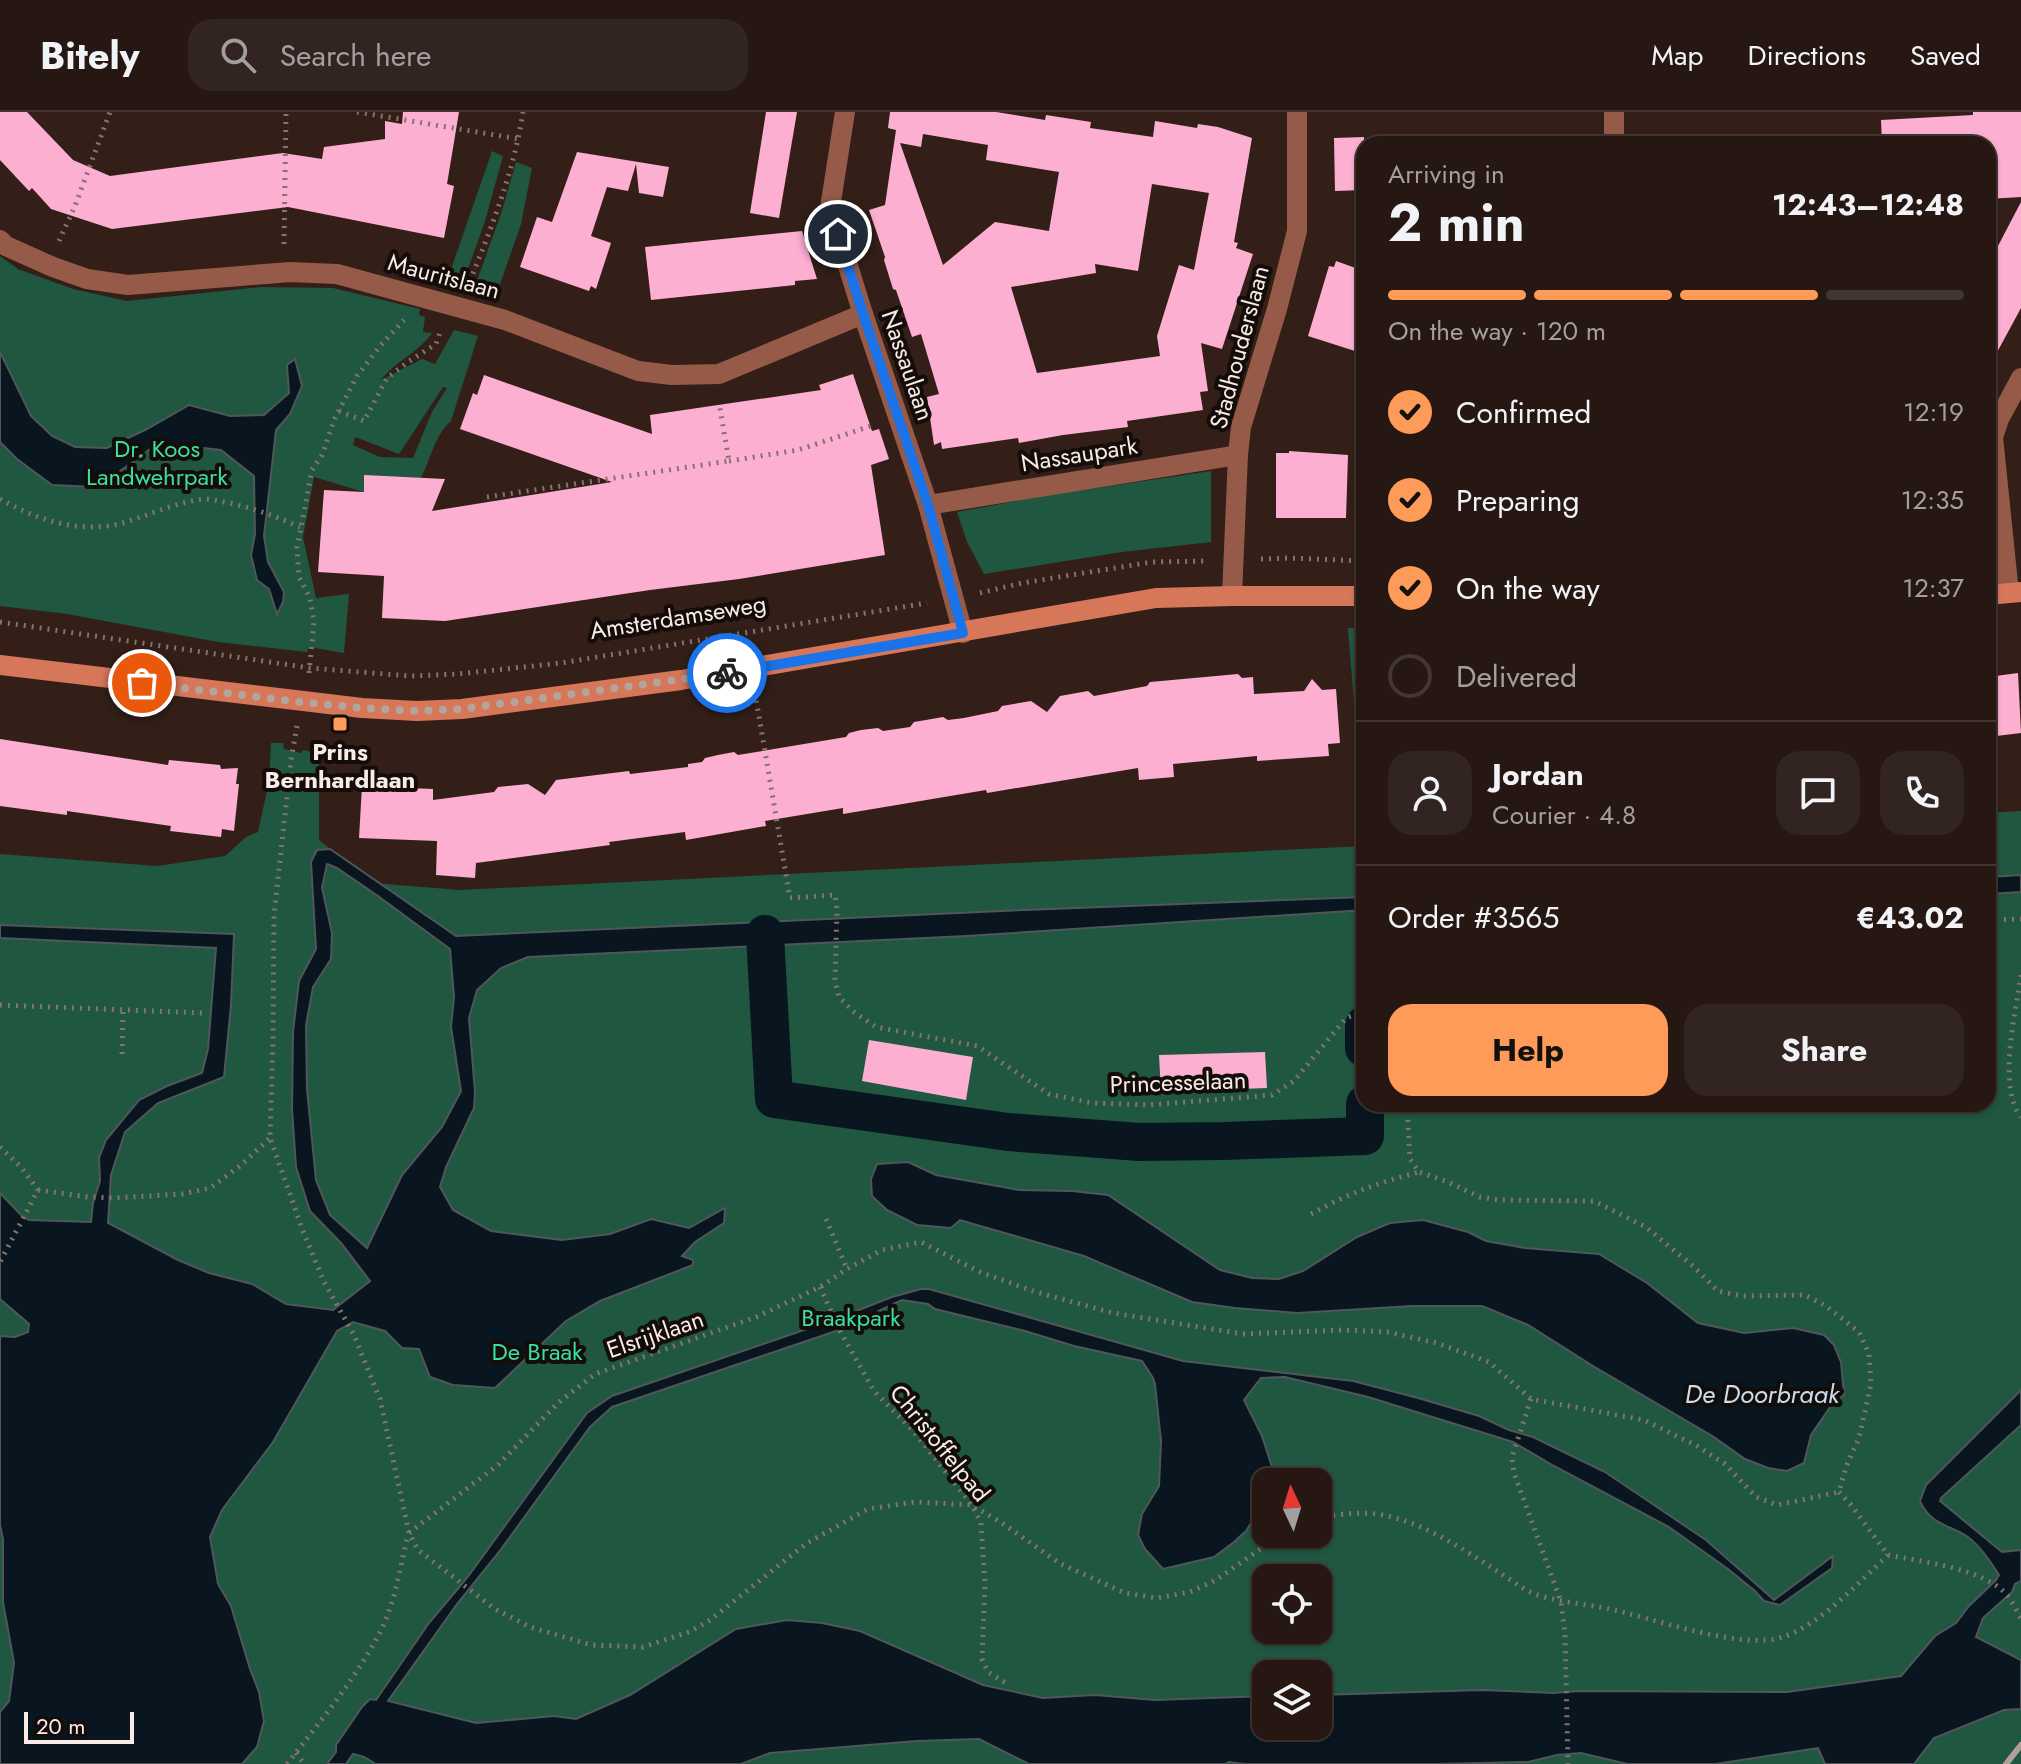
<!DOCTYPE html>
<meta charset="utf-8">
<style>
body{margin:0;font-family:Jost,sans-serif;background:#322420;color:#f1f3f6;height:100vh;display:flex;flex-direction:column;font-size:30px;white-space:nowrap}
*{box-sizing:border-box;margin:0}
p{font-size:26px;color:#a49f9f}
.icon{flex:none;width:44px;height:44px;fill:none;stroke:currentColor;stroke-width:2;stroke-linecap:round;stroke-linejoin:round}
.map{position:relative;flex:1;overflow:hidden}
.panel{position:absolute;left:1356px;top:24px;width:640px;height:976px;display:flex;flex-direction:column;background:#261712;border-radius:24px;box-shadow:0 2px 6px #0004,0 0 0 2px #423632}
.panel>*{flex:none}
.needle{width:52px;rotate:356deg}
.buttons{position:absolute;left:1252px;top:1356px;display:grid;gap:16px}
.buttons a{display:grid;place-items:center;width:80px;height:80px;border-radius:16px;background:#261712;box-shadow:0 2px 6px #0004,0 0 0 2px #423632;font-size:40px}
.scale{position:absolute;left:24px;bottom:20px;width:110px;box-sizing:border-box;padding-left:8px;border:4px solid #f9ebe6;border-top:0;font-size:22px;line-height:28px;white-space:nowrap;color:#f9ebe6;-webkit-text-stroke:6px #140c08;paint-order:stroke}
.pin{position:absolute;display:grid;place-items:center;width:68px;height:68px;color:#fff;margin:-34px;border:4px solid #fff;border-radius:50%;box-shadow:0 2px 8px #0007}
.courier{position:absolute;display:grid;place-items:center;width:80px;height:80px;margin:-40px;border:6px solid #1a73e8;border-radius:50%;background:#fff;color:#222;box-shadow:0 2px 10px #0007}
.summary em{font-style:normal;font-weight:700}
.summary div{display:flex;flex-direction:column-reverse}
.summary{display:flex;align-items:center;justify-content:space-between;height:136px;padding:0 32px}
h1{font-size:52px;font-weight:700;line-height:60px}
.bar{display:grid;grid-template-columns:repeat(4,1fr);gap:12px 8px;align-content:center;height:96px;padding:0 32px}
.bar i{height:10px;border-radius:6px;background:#423632}
.bar .on{background:#fe9b59}
.bar p{grid-column:span 4}
.line{display:flex;align-items:center;gap:20px;padding:0 32px;border-top:2px solid #423632}
.line div{flex:1}
.round{display:grid;place-items:center;flex:none;width:84px;height:84px;border-radius:24px;background:#322420}
ol{padding:0 32px;list-style:none}
li{display:flex;align-items:center;gap:24px;height:88px}
li p{margin-inline-start:auto}
li .icon{padding:8px;border-radius:50%;background:#fe9b59;color:#111;stroke-width:4}
li:last-child{color:#a49f9f}
li i{width:44px;height:44px;border:4px solid #423632;border-radius:50%}
.cta{display:flex;gap:16px;margin-top:auto;padding:16px 32px}
.cta a{flex:1;height:92px;border-radius:24px;background:#fe9b59;color:#111;font-size:32px;font-weight:700;line-height:92px;text-align:center}
.cta a+a{background:#322420;color:#f1f3f6}
header{display:flex;align-items:center;gap:48px;box-sizing:border-box;height:112px;padding:0 40px;background:#261712;border-bottom:2px solid #423632}
header strong{font-size:38px}
nav{display:flex;gap:44px;margin-inline-start:auto;font-size:28px}
.search{width:560px;height:72px;background:#322420;display:flex;align-items:center;gap:20px;box-sizing:border-box;padding:0 28px;border-radius:24px;color:#a49f9f;font-size:30px}
.map>svg:first-child{display:block}
.green{fill:#1f5741;fill-rule:evenodd}
.water{fill:#09161f;stroke:#51565b;stroke-width:2;fill-rule:evenodd}
.lines{fill:none;stroke-linecap:round;stroke-linejoin:round}
.canal{stroke:#09161f;stroke-width:38}
.building{fill:#fdafd2;fill-rule:evenodd}
.path{stroke:#85746d;stroke-width:5;stroke-dasharray:2 6;stroke-linecap:butt}
.street{stroke:#965b48;stroke-width:20}
.secondary{stroke:#d67759;stroke-width:20}
.rail{stroke:#af9f99;stroke-width:6}
.done{stroke:#b4a49e;stroke-width:8;stroke-dasharray:0 14.4}
.route{stroke:#1a73e8;stroke-width:10}
.poi-dot{fill:#fe9b59;stroke:#140c08;stroke-width:3}
.labels{text-anchor:middle;dominant-baseline:central;stroke-width:8;stroke-linejoin:round;paint-order:stroke}
.street-label{font-size:24px;fill:#f9ebe6;stroke:#140c08}
.park-label{font-size:24px;fill:#39dfa5;stroke:#140c08}
.poi-label{font-size:24px;font-weight:bold;fill:#f9ebe6;stroke:#140c08}
.water-label{font-size:26px;font-style:italic;fill:#c9deee;stroke:#140c08}
</style>
<header>
<strong>Bitely</strong>
<div class="search"><svg class="icon" aria-label="search" viewBox="0 0 24 24"><circle cx="10" cy="10" r="6"/><path d="M15 15l6 6"/></svg>Search here</div>
<nav><a>Map</a><a>Directions</a><a>Saved</a></nav>
</header>
<div class="map">
<svg width="2021" height="1652" viewBox="0 0 2021 1652">
<rect width="100%" height="100%" fill="#331f18"/>
<g class="green">
<path d="M492,39L503,44L485,109L463,171L448,166Z"/>
<path d="M516,50L532,56L521,112L497,181L475,174L502,99Z"/>
<path d="M0,144L18,157L73,177L127,189L260,175L333,176L420,197L419,203L425,205L423,220L432,221C417,242 394,250 381,268L422,247L435,252L454,218L478,224L451,309C436,321 430,348 421,366L364,364V380L314,365L303,425L316,486L349,482L344,541L309,535L307,540L218,530L67,502L0,494ZM443,275L447,276L432,300L413,346L380,345L353,333L355,325L399,342Z"/>
<path d="M1211,359V430L1122,440L984,462L967,430L957,400L1043,384Z"/>
<path d="M1348,516H1364V713L1348,517Z"/>
<path d="M271,631H283L284,637L301,641L303,638L318,641L319,645V728L373,771L460,778L1364,734V992H1988V701L2021,699V1564L1984,1605L2004,1598L2021,1597V1652H0V742L157,754L225,744L246,725L258,720L269,669ZM1266,1370H1318V1422H1266ZM1266,1466H1318V1518H1266ZM1266,1562H1318V1614H1266Z"/>
</g>
<g class="water">
<path d="M0,240L31,304L52,324L75,335L107,336L147,317L189,293L230,304L264,303L289,281L287,253L295,247L302,274L290,302L276,318L264,424L268,450L284,480L283,490L277,502L269,477L257,468L251,443L255,422L254,364L221,338L158,331L133,350L96,375L52,373L17,347L0,330Z"/>
<path d="M330,737L456,824L1024,798L1364,785V798L967,824L528,845L501,856L477,878L469,906L475,980L474,996L446,1055L440,1075L453,1098L491,1119L562,1128L610,1122L651,1107L689,1116L725,1096L724,1111L695,1130L682,1144L693,1148V1153L600,1189L566,1209L495,1276L453,1273L430,1265L419,1237L402,1236L385,1219L353,1210L337,1219L273,1330L222,1398L210,1425L218,1472L231,1494L250,1557L259,1580L264,1609L257,1635L242,1652H0V1600L9,1589L14,1551L3,1490V1427L0,1413V1224L15,1225L28,1220L29,1212L0,1187V1081L20,1102L29,1108L91,1110L93,1091L100,1069L99,1046L106,1028L139,988L167,974L202,961L208,937L216,836L0,826V813L234,822L231,893L224,965L158,991L125,1020L111,1063L108,1111L178,1148L209,1161L252,1172L286,1192L333,1198L370,1169L341,1131L310,1099L296,1055L292,997L293,920L299,869L316,837L311,750L317,738ZM327,752L337,756L378,784L450,837L454,885L451,915L461,979L442,1015L402,1063L367,1136L330,1103L316,1068L307,977L306,913L313,875L331,847L332,821L322,776Z"/>
<path d="M2021,763V780L1988,782V765Z"/>
<path d="M908,1050L936,1063L1019,1078L1072,1079L1108,1083L1220,1158L1252,1166L1279,1167L1303,1159L1357,1125L1390,1111L1423,1108L1468,1120L1486,1129L1525,1136L1599,1142L1647,1171L1698,1211L1744,1221L1793,1216L1824,1223L1834,1233L1841,1250L1844,1283L1833,1291L1811,1323L1804,1351L1787,1359L1768,1356L1745,1347L1714,1325L1593,1254L1528,1213L1482,1194H1412L1297,1201L1235,1196L1192,1190L1084,1144L960,1108L951,1116L917,1113L887,1098L872,1084L871,1067L877,1052Z"/>
<path d="M921,1177H929L1183,1249L1353,1269L1418,1286L1479,1304L1509,1318L1533,1325L1605,1360L1706,1428L1774,1488L1833,1444L1832,1456L1780,1493L1764,1489L1755,1479L1728,1457L1669,1415L1554,1354L1513,1330L1368,1285L1285,1265L1261,1266L1244,1288L1262,1324L1275,1364L1273,1370H1266V1387L1246,1419L1234,1430L1214,1445L1163,1457L1145,1437L1138,1423L1142,1402L1159,1374L1161,1329L1155,1272L1153,1266L1142,1249L1074,1234L1025,1219L935,1197L928,1192L902,1188L836,1219L612,1295L590,1315L499,1440L457,1492L388,1589L476,1611L554,1604L576,1607L630,1583L736,1517L787,1508L822,1511L860,1519L983,1573L1043,1586L1095,1583L1155,1588L1266,1584V1614H1318V1583L1482,1578L1554,1581L1579,1579L1787,1580L1901,1564L1935,1524L1956,1511L1969,1494L1996,1468L1999,1463C1991,1450 1978,1431 1965,1423C1946,1412 1930,1412 1920,1389L1926,1373L2021,1278V1313L1941,1386L1940,1389L2002,1440L2021,1438V1469L2015,1472L2012,1480L1983,1506L1976,1525L2021,1548V1597L2004,1598L1934,1626L1914,1652H1825L1818,1636L1716,1652H1627L1581,1641L1557,1643L1528,1650L1434,1652H1244L1229,1650L1225,1652H1029L979,1627L917,1629L770,1641L741,1652H376L364,1645L353,1642L346,1652H327L336,1640V1633L362,1595L370,1587L376,1588L429,1511L467,1466L587,1301L612,1284L836,1207L892,1185Z"/>
</g>
<g class="lines">
<g class="canal">
<path d="M765,822L774,987L1008,1020L1139,1030L1224,1029L1365,1024V992"/>
<path d="M1364,913V936"/>
</g>
</g>
<g class="building">
<path d="M0,0H27L73,48L110,64L283,41L322,47L324,35L385,27V9L402,12L403,0H459L447,72L454,74L444,126L288,95L112,117L51,97L32,76L29,79L0,48Z"/>
<path d="M766,0H797L779,106L750,101Z"/>
<path d="M890,0H996L1045,8L1046,3L1091,10L1090,16L1153,25L1155,9L1197,16L1198,12L1218,15L1252,26L1234,130L1238,131L1236,136L1253,142L1222,237L1201,231L1208,279L1200,280L1203,298L1127,309L1128,315L1063,323L1019,331L1018,326L942,337L941,330L934,333L927,285L939,282L921,222L912,225L896,178L893,177L884,148L885,145L869,98L885,93L896,18L888,16ZM923,22L988,33L986,48L1059,60L1049,119L995,110L943,153L900,31L921,35ZM1152,72L1209,81L1194,158L1179,153L1157,224L1160,244L1037,261L1011,175L1096,161L1095,152L1138,159Z"/>
<path d="M1973,0H2021V85L1988,87V32H1882L1881,8L1973,3Z"/>
<path d="M1364,25V78L1335,79L1334,26Z"/>
<path d="M577,40L669,55L663,85L639,81L636,52L628,79L607,75L591,124L611,131L596,177L591,174L589,179L520,155L537,105L552,110Z"/>
<path d="M2021,90V196L1988,257V153Z"/>
<path d="M802,119L817,167L795,169V173L651,188L645,135Z"/>
<path d="M1336,149L1364,159V221L1358,240L1308,224L1329,154L1334,155Z"/>
<path d="M853,262L872,319L879,317L889,347L871,353L885,443L739,467L650,478L445,509L382,506L384,464L318,460L324,378L364,380V363L445,367L432,399L612,370L460,317L473,281L477,283L484,263L652,322L650,303L821,278L819,273Z"/>
<path d="M1289,339L1348,343L1346,406H1276V341H1289Z"/>
<path d="M2018,561L2021,621L1988,625V565Z"/>
<path d="M1238,562L1242,566L1253,565L1254,582L1304,579L1312,567L1322,578L1336,577L1340,631L1328,632L1329,644L1257,649V644L1173,652L1174,665L1139,668L1138,656L987,681L986,678L843,702V696L765,709L766,714L686,728L685,720L609,730L610,733L476,751L475,766L436,763L437,729L359,726L362,674L433,677V688L494,680L498,675L528,672L545,683L556,668L629,659L630,662L688,655V652L702,650L705,646L718,643L734,640L738,643L846,625L849,621L861,618L878,616L883,619L910,615L914,610L926,608L943,605L948,608L964,606L998,599L1002,594L1031,589L1047,600L1060,584L1088,579L1094,584L1147,574L1150,570Z"/>
<path d="M0,627L168,653L169,648L220,653L221,657L238,656L236,672H239L234,719L222,717L221,725L170,719L171,714L67,699V703L0,694Z"/>
<path d="M869,928L973,945L966,988L862,969Z"/>
<path d="M1265,940L1267,976L1161,980L1159,943Z"/>
</g>
<g class="lines">
<g class="path">
<path d="M357,0L519,27"/>
<path d="M59,129L75,94L110,0"/>
<path d="M284,132L286,0"/>
<path d="M470,169C492,114 514,59 523,0"/>
<path d="M339,299L364,309L387,266L408,250L436,232L441,217"/>
<path d="M729,349L798,338L871,314"/>
<path d="M487,385L729,349L719,291"/>
<path d="M0,387C39,409 85,424 129,409C154,401 180,389 206,387C212,387 218,389 224,390C251,395 275,404 300,415"/>
<path d="M1261,447L1289,446L1364,449"/>
<path d="M980,481L1022,471L1152,450L1207,449"/>
<path d="M0,510L310,556L410,564L458,562L561,551L927,491"/>
<path d="M309,561L314,510L310,486L299,465L297,436L312,358L322,343L335,306L357,264L380,234L404,208"/>
<path d="M755,581L790,786L835,783L837,798L835,869L839,885L854,900L876,915L977,934L1049,982L1092,991L1149,993L1272,983L1294,969L1346,906L1364,899"/>
<path d="M297,614L291,648L274,803L273,929L270,1026L303,1119L324,1170L353,1221L380,1287L409,1421L418,1438L495,1497L530,1515L591,1533L643,1535L689,1520L710,1508L807,1431L868,1397L915,1390L972,1393L1005,1413L1059,1451L1125,1481L1157,1486L1190,1480L1216,1468L1266,1433L1289,1422"/>
<path d="M1988,808L2021,807"/>
<path d="M2021,863C2016,900 1997,974 2021,1005"/>
<path d="M0,893L203,901"/>
<path d="M122,942L123,897"/>
<path d="M1407,992L1410,1047L1419,1060L1448,1070L1480,1085L1499,1088L1594,1089L1646,1115L1694,1155L1718,1179L1742,1184L1805,1183L1826,1194L1859,1220L1869,1242L1871,1272L1859,1326L1846,1355L1839,1380"/>
<path d="M0,1035L21,1055L38,1078L0,1150"/>
<path d="M38,1078L88,1085L114,1086L182,1082L210,1076L240,1054L270,1026"/>
<path d="M1311,1102C1349,1081 1378,1071 1419,1060"/>
<path d="M826,1107L847,1157"/>
<path d="M820,1175L840,1219L874,1279L914,1320L972,1393L981,1411L985,1471L982,1547L988,1560L1009,1573"/>
<path d="M1531,1287L1512,1345L1514,1361L1561,1490L1565,1522L1568,1652"/>
<path d="M1839,1380L1851,1393L1888,1443C1923,1450 1984,1456 2008,1484C2013,1491 2017,1499 2021,1506"/>
<path d="M1318,1408C1327,1403 1337,1403 1347,1402C1402,1395 1453,1431 1497,1459C1507,1465 1517,1473 1528,1479C1552,1490 1579,1491 1605,1496C1650,1505 1741,1539 1783,1525C1821,1512 1859,1470 1888,1443"/>
<path d="M409,1421L499,1352L558,1291L595,1262L756,1205L820,1175L847,1157L882,1138L921,1130L980,1160L1036,1180L1113,1201L1243,1222L1343,1218L1387,1220L1437,1231L1489,1250L1531,1287L1644,1308L1697,1334L1725,1352L1756,1385L1777,1393L1839,1380"/>
<path d="M296,1641L304,1652"/>
<path d="M287,1652C319,1611 353,1570 378,1524C395,1493 400,1456 408,1422"/>
</g>
<g class="street">
<path d="M845,0L830,96L863,202L928,393L963,521"/>
<path d="M1614,32V0"/>
<path d="M0,128L6,134L53,155L87,167L128,173L290,160L337,162L505,208L638,259L672,263L719,262L863,202"/>
<path d="M928,393L1238,343"/>
<path d="M2009,481L1993,325L1999,307L2021,266"/>
<path d="M1232,484L1238,343L1241,315L1277,197L1297,119V0"/>
</g>
<g class="secondary">
<path d="M1988,483L2021,480"/>
<path d="M0,553L362,596L417,599L462,597L681,568L1156,486L1232,484H1364"/>
</g>
<path class="rail" d="M2006,1652L2021,1633"/>
</g>
<g class="lines">
<path class="done" d="M142,571L300,590L362,596L417,599L462,597L727,561"/>
<path class="route" d="M727,561L963,521L928,393L863,202L838,122"/>
</g>
<rect class="poi-dot" x="332" y="604" width="16" height="16" rx="4"/>
<g class="labels">
<g class="street-label">
<text transform="translate(444 164) rotate(15)">Mauritslaan</text>
<text transform="translate(1239 235) rotate(-75)">Stadhouderslaan</text>
<text transform="translate(908 253) rotate(71)">Nassaulaan</text>
<text transform="translate(1079 342) rotate(-9)">Nassaupark</text>
<text transform="translate(678 505) rotate(-9)">Amsterdamseweg</text>
<text transform="translate(1178 970) rotate(-2)">Princesselaan</text>
<text transform="translate(655 1222) rotate(-19)">Elsrijklaan</text>
<text transform="translate(940 1331) rotate(51)">Christoffelpad</text>
</g>
<g class="park-label">
<text x="157" y="336">Dr. Koos<tspan x="157" dy="28">Landwehrpark</tspan></text>
<text x="851" y="1205">Braakpark</text>
<text x="537" y="1239">De Braak</text>
</g>
<g class="poi-label">
<text x="340" y="639">Prins<tspan x="340" dy="28">Bernhardlaan</tspan></text>
</g>
<g class="water-label">
<text x="1762" y="1282">De Doorbraak</text>
</g>
</g>
</svg>
<div class="buttons">
<a><svg class="needle" viewBox="-14 -14 28 28"><path d="M0-13l5 13h-10z" fill="#e53935"/><path d="M0 13l5-13h-10z" fill="#a49f9f"/></svg></a>
<a><svg class="icon" aria-label="locate" viewBox="0 0 24 24"><circle cx="12" cy="12" r="6"/><path d="M12 2v4M12 18v4M2 12h4M18 12h4"/></svg></a>
<a><svg class="icon" aria-label="layers" viewBox="0 0 24 24"><path d="M12 4l9 5-9 5-9-5zM3 14l9 5 9-5"/></svg></a>
</div>
<div class="scale">20 m</div>
<div class="pin" style="left:142px;top:571px;background:#ea580c"><svg class="icon" aria-label="bag" viewBox="0 0 24 24"><path d="M5 8h14l-1 12H6zM9 8a3 3 0 0 1 6 0"/></svg></div>
<div class="pin" style="left:838px;top:122px;background:#1f2937"><svg class="icon" aria-label="home" viewBox="0 0 24 24"><path d="M3 11l9-7 9 7M6 9v11h12V9"/></svg></div>
<div class="courier" style="left:727px;top:561px"><svg class="icon" aria-label="bike" viewBox="0 0 24 24"><circle cx="6" cy="16" r="4"/><circle cx="18" cy="16" r="4"/><path d="M6 16l4-8h5l3 8M10 8l3 8H6M13 5h3"/></svg></div>
<section class="panel">
<div class="summary"><div><h1>2 min</h1><p>Arriving in</p></div><em>12:43–12:48</em></div>
<div class="bar"><i class="on"></i><i class="on"></i><i class="on"></i><i></i><p>On the way · 120 m</p></div>
<ol>
<li><svg class="icon" aria-label="check" viewBox="0 0 24 24"><path d="M5 12l5 5 9-10"/></svg>Confirmed<p>12:19</p></li>
<li><svg class="icon" aria-label="check" viewBox="0 0 24 24"><path d="M5 12l5 5 9-10"/></svg>Preparing<p>12:35</p></li>
<li><svg class="icon" aria-label="check" viewBox="0 0 24 24"><path d="M5 12l5 5 9-10"/></svg>On the way<p>12:37</p></li>
<li><i></i>Delivered</li>
</ol>
<div class="line" style="height:144px"><a class="round"><svg class="icon" aria-label="person" viewBox="0 0 24 24"><circle cx="12" cy="8" r="4"/><path d="M4 21q1-7 8-7t8 7"/></svg></a><div><b>Jordan</b><p>Courier · 4.8</p></div><a class="round"><svg class="icon" aria-label="chat" viewBox="0 0 24 24"><path d="M4 5h16v11H9l-5 4z"/></svg></a><a class="round"><svg class="icon" aria-label="phone" viewBox="0 0 24 24"><path d="M5 4h4l2 5-3 2q2 4 5 5l2-3 5 2v4C11 20 4 13 5 4z"/></svg></a></div>
<div class="line" style="height:104px"><div>Order #3565</div><b>€43.02</b></div>
<div class="cta"><a>Help</a><a>Share</a></div>
</section>
</div>
